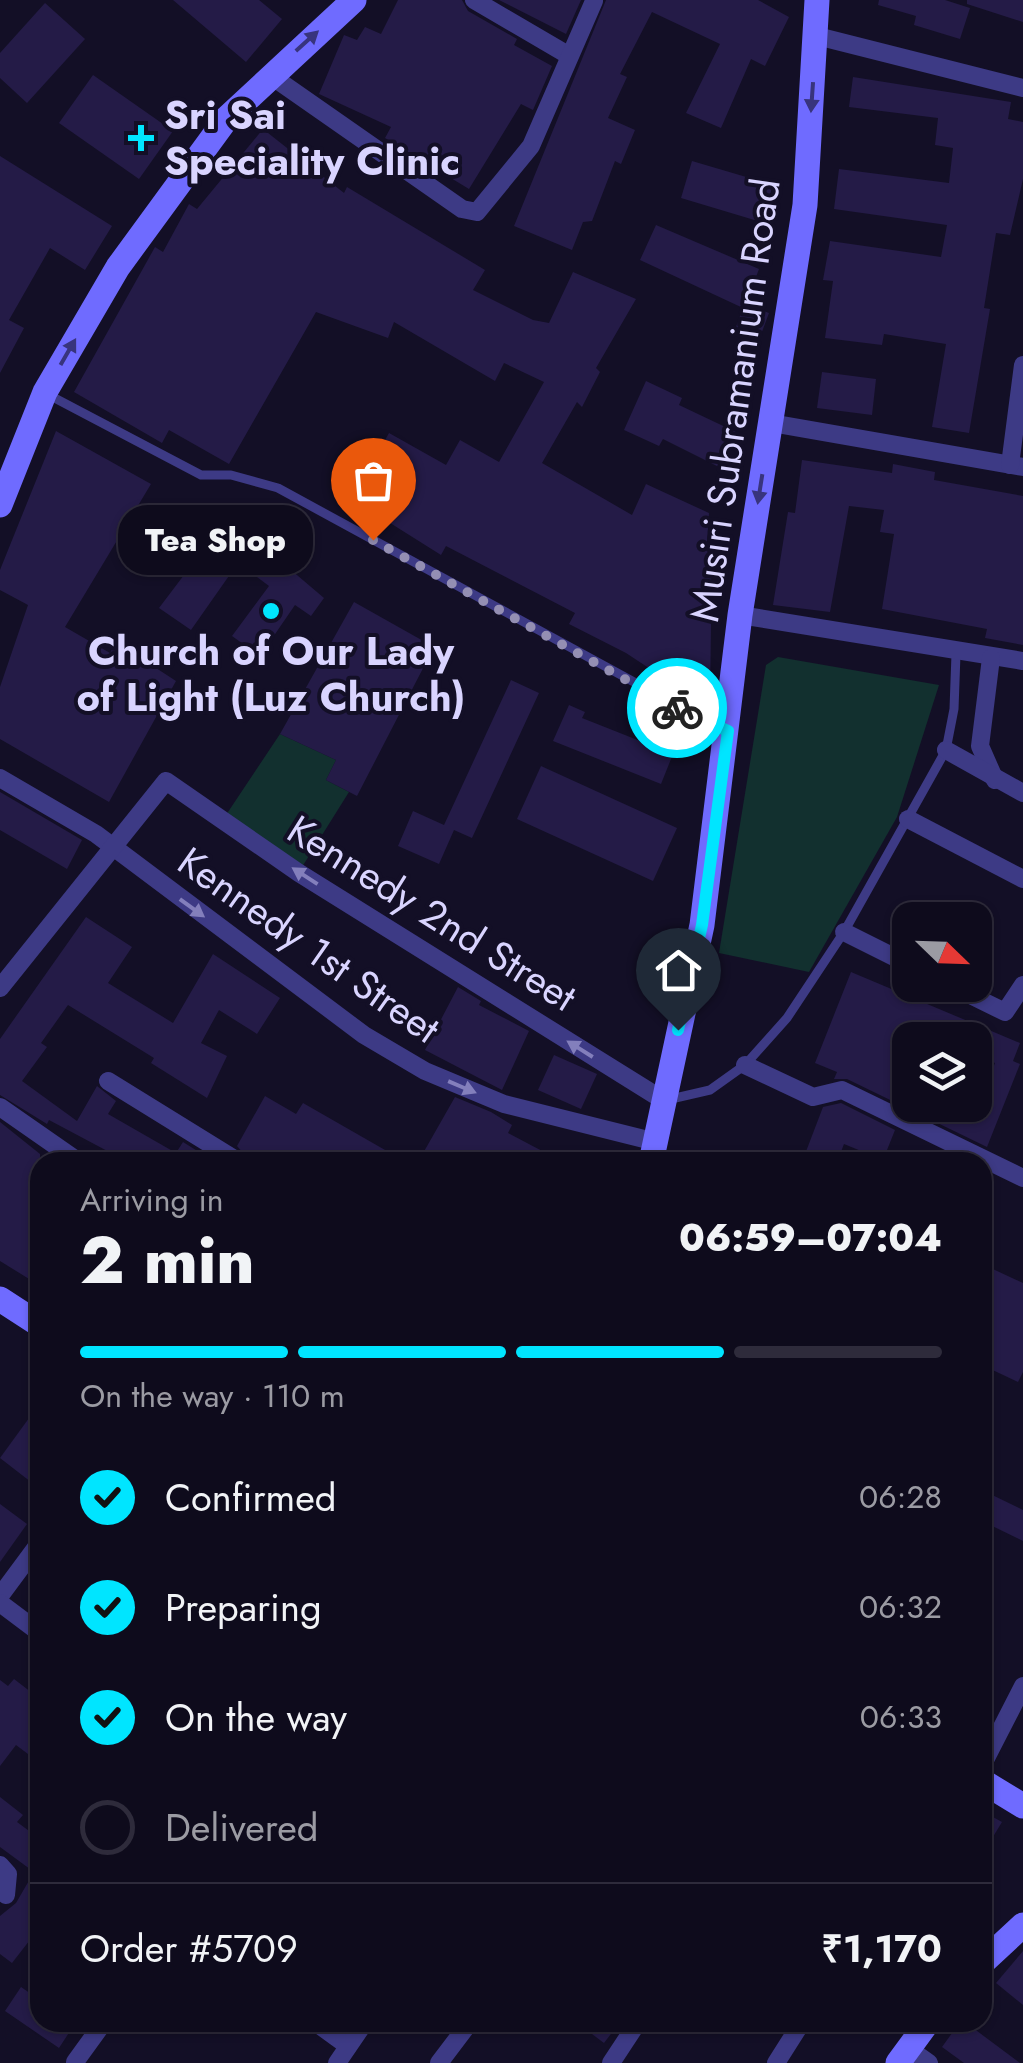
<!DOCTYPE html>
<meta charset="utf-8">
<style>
body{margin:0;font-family:Jost,sans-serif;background:#1c1929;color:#f1f3f6;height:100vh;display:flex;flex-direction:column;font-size:38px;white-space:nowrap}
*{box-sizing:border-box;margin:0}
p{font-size:32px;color:#9b9ba3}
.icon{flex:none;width:55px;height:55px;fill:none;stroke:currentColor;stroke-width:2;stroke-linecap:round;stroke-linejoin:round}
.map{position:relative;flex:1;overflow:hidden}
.side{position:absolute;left:30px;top:1152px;width:962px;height:880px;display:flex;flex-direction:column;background:#0e0b1c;border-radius:30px;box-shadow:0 2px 8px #0004,0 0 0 2px #2e2b3b}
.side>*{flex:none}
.needle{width:65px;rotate:113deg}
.fabs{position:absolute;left:892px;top:902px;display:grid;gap:20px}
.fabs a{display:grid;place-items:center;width:100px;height:100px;border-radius:20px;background:#0e0b1c;box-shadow:0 2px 8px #0004,0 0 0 2px #2e2b3b;font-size:50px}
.pin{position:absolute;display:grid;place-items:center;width:85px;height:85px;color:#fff;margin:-102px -42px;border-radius:50% 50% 50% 0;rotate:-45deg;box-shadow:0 0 10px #0007}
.pin .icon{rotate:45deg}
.courier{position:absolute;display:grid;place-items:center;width:100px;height:100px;margin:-50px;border:8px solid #00e5ff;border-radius:50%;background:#fff;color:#222;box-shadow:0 2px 12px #0007}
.bubble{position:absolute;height:70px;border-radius:30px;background:#0e0b1c;box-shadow:0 2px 8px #0004,0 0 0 2px #2e2b3b;font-size:32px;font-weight:800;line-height:70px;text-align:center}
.summary em{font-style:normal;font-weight:800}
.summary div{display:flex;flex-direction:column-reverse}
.summary{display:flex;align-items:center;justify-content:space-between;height:170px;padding:0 50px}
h1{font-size:65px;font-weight:800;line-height:75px}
.bar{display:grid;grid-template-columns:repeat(4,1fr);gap:15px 10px;align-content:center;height:120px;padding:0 50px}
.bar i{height:12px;border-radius:8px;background:#2e2b3b}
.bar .selected{background:#00e5ff}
.bar p{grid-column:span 4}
.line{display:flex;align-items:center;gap:25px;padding:0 50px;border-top:2px solid #2e2b3b}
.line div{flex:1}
ol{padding:0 50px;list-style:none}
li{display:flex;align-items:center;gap:30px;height:110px}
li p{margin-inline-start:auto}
li .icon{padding:10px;border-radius:50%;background:#00e5ff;color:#111;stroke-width:4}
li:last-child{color:#9b9ba3}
li i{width:55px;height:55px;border:5px solid #2e2b3b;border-radius:50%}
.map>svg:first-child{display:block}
.green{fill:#12302f}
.building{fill:#241b47;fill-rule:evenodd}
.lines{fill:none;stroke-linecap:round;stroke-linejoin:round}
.lane{stroke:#3d3a85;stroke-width:9}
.street{stroke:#3d3a85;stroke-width:18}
.secondary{stroke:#6f6bff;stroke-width:25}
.oneway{fill:#38347d}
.oneway2{fill:#837fbc}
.done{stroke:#948fb3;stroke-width:10;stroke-dasharray:0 18}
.route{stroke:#00e5ff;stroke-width:12}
.poi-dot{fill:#00e5ff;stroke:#130f26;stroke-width:4}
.labels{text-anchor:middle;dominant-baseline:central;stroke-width:8;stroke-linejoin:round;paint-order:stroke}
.poi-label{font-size:40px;font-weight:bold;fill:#d9d4ff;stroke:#130f26;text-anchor:start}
.street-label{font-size:40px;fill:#d9d4ff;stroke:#130f26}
</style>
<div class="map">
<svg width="1023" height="2063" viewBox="0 0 1023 2063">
<rect width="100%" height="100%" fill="#130f26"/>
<g class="green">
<path d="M778,657L939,685L897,817L809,972L719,953L766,665Z"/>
<path d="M280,734L336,760L326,780L349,792L302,867L226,815Z"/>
</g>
<g class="building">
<path d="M173,0H259L282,19L246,62Z"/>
<path d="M398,0H462L468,11L517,39L514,45L552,66L533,110L521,104L469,189L385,138L391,127L319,94L344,35L357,40L365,27L381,34Z"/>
<path d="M499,0H581L566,34Z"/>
<path d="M606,0H758L789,17L765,66L751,59L721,128L686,113L720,44L652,12L620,74L627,77L608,118L635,130L621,164L615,161L592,221L583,222L572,250L514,226Z"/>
<path d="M879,0H945L970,8L960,39L914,25L916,16L878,5Z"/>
<path d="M967,0H1023V22L967,4Z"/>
<path d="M45,3L85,39L27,103L0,78V53Z"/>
<path d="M93,75L173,131L139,179L59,123Z"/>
<path d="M853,77L1011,102L1008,119L1023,122V179L1010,235L996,233L984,308L990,309L969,433L932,427L946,344L884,334L882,345L825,338L833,281L823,280L830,241L941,257L947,225L834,209L839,169L949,183L953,148L935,145L938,118L849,107Z"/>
<path d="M263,129L344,193L347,187L485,270L473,290L533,320L549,323L573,272L636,299L596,368L600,372L582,407L577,402L542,463L632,515L646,484L709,513L707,542L713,567L706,618L711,621L710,703L684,698L670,682L626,653L569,624L575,613L446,546L441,555L352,499L389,433L446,465L460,440L499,462L544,382L504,363L495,381L394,322L388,338L316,312L229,464L169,430L162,443L74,392L155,247L163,252L189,204L197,209Z"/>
<path d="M0,156L112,226L85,270L50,248L9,320L24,328L0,373Z"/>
<path d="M692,161L773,185L761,222L681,198Z"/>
<path d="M656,225L759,269L746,304L769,313L760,337L736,327L743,308L640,260Z"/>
<path d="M822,372L876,379L872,415L817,408Z"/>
<path d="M646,381L682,398L679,405L738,433L721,468L663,439L659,446L624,430Z"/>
<path d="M56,431L151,484L65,627L110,653L116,642L176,681L109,802L0,739V687L28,605L0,590V570Z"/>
<path d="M802,460L892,473L893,464L935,472L934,480L1023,496V645L985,638L987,629L882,609L894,534L880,532L884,510L849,506L830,612L773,605L788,512L795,513Z"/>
<path d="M237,505L257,520L244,539L282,568L284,564L324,598L311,616L295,605L260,656L232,636L269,586L238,563L191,630L159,608Z"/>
<path d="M354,602L434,647L357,796L326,780L336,760L280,734Z"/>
<path d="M511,680L539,693L472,838L454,830L439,864L398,846L413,811L444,825Z"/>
<path d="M569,705L585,712L582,718L673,754L661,784L553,741Z"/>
<path d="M541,766L677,828L653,881L517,819Z"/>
<path d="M0,792L82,840L67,869L0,830Z"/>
<path d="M86,917L132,947L108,983L173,1023L213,954L280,998L257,1034L219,1010L201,1043L227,1056L207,1098L151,1063L154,1058L68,1005L41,1043L47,1047L22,1081L77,1121L97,1086L116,1101L108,1114L176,1153L183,1142L215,1162H128L49,1120L47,1124L0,1095V1039Z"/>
<path d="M851,972L1020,1043L1013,1061L1020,1064L987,1147L847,1079H834L837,1072L815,1063ZM910,1040H975V1055L995,1063L978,1105H910Z"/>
<path d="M458,987L481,1001L479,1005L529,1031L502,1090L425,1050Z"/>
<path d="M554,1055L597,1074L581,1109L538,1090Z"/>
<path d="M265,1096L296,1114L303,1103L406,1162H251L237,1146Z"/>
<path d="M455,1097L491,1112L512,1125L508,1133L563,1162H418Z"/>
<path d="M841,1103L895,1130L883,1160L844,1144L837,1162H802L823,1107Z"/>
<path d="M0,1122L40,1154V1272L34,1282L0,1261Z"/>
<path d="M982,1264L1023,1283V1372L1018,1382L982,1365Z"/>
<path d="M40,1403V1489L0,1458Z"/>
<path d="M982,1490L1023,1510V1541L982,1521Z"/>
<path d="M0,1504L27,1524L0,1562Z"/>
<path d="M14,1679L40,1699V1763L16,1745L0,1766V1680L8,1686Z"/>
<path d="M0,1797L23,1815L17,1822L40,1839V1927L12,1963L0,1954V1916L16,1903L34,1872L0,1847Z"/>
<path d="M982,1811L1002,1822L982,1855Z"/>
<path d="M1023,1951V2005L996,1983Z"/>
<path d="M21,1987L40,2000V2022H76L59,2048L5,2011Z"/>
<path d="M576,2022H620L604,2043Z"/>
<path d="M960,2022H965L1020,2063H964L942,2047Z"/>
</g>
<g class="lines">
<g class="lane">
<path d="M47,394L201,475H231L278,488L722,730"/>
<path d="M671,1099L710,1090L745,1065L787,1018L844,932L946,750L954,709L956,654"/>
</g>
<g class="street">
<path d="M474,0L568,55"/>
<path d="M817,36L1023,88"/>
<path d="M270,75L462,209L477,212L531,146L594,1"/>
<path d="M771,423L1023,467"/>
<path d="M1010,465L1023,365"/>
<path d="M740,615L1023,661"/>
<path d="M991,658L980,746L995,780"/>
<path d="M946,750L1023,793"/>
<path d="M0,778L96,834L364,1035L425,1071L504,1104L656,1142"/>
<path d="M908,819L1023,879"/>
<path d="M844,932L910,965"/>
<path d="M950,985L1005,1012L1023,985"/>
<path d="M0,988L166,781L299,873L663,1100"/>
<path d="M745,1065L813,1097L842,1090L1023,1178"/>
<path d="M108,1081L239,1162"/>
<path d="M0,1107L79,1162"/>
<path d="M0,1596L40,1542"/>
<path d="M0,1603L40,1633"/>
<path d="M982,1766L1023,1686"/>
<path d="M0,1865L8,1874L6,1895"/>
<path d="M315,2022L348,2046"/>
<path d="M908,2048L929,2063"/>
<path d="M75,2062L104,2022"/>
<path d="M337,2063L365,2022"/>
<path d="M439,2063L470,2022"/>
<path d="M611,2063L638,2022"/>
<path d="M776,2063L802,2022"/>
</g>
<g class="secondary">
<path d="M0,505L45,392L118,267L227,118L354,0"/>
<path d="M651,1162L702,925L740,615L805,205L817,0"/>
<path d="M0,1299L40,1325"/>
<path d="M982,1781L1023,1806"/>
<path d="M982,1963L1023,1925"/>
<path d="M898,2063L928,2022"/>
</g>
</g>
<defs><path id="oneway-solid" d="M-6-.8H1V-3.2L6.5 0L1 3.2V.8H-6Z" transform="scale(2.5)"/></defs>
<g class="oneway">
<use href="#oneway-solid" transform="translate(307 41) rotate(-42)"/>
<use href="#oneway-solid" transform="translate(812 97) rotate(94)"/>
<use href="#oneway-solid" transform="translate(68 352) rotate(-60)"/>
<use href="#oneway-solid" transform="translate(760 489) rotate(99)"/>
</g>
<g class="oneway2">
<use href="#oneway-solid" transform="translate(305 876) rotate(-147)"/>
<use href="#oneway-solid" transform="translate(192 908) rotate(36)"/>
<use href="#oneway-solid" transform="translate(580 1049) rotate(-148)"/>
<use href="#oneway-solid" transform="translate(462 1087) rotate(23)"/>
</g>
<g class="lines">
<path class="done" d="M373,540L677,708"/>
<path class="route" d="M677,708L728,731L702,925L678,1030"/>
</g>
<g class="poi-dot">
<path d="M136 123h10v10h10v10h-10v10h-10v-10h-10v-10h10z"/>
<circle cx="271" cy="611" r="10"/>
</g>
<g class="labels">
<g class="poi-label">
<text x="164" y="115">Sri Sai<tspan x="164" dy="46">Speciality Clinic</tspan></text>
<text x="271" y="651" text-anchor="middle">Church of Our Lady<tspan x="271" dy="46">of Light (Luz Church)</tspan></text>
</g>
<g class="street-label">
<text transform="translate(735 400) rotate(-82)">Musiri Subramanium Road</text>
<text transform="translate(432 913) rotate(32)">Kennedy 2nd Street</text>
<text transform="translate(309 945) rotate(35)">Kennedy 1st Street</text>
</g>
</g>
</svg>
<div class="fabs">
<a><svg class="needle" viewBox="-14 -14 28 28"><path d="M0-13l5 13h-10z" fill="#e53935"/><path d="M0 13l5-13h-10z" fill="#9b9ba3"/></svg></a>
<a><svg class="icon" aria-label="layers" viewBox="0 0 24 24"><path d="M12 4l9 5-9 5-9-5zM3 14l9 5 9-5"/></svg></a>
</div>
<div class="pin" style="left:373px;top:540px;background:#ea580c"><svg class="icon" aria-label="bag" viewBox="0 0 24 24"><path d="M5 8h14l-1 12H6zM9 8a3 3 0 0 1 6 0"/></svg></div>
<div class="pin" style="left:678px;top:1030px;background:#1f2937"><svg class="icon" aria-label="home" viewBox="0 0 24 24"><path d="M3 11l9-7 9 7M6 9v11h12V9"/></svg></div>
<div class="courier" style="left:677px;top:708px"><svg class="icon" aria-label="bike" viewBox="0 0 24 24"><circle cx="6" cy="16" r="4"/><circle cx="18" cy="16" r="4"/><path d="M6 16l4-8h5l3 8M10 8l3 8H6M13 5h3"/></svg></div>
<div class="bubble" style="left:118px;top:505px;width:195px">Tea Shop</div>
<section class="side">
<div class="summary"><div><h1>2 min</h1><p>Arriving in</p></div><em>06:59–07:04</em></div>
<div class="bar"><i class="selected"></i><i class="selected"></i><i class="selected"></i><i></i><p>On the way · 110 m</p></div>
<ol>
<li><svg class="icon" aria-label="check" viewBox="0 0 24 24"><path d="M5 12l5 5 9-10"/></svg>Confirmed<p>06:28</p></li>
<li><svg class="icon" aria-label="check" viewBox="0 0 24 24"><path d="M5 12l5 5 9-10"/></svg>Preparing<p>06:32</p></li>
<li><svg class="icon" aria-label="check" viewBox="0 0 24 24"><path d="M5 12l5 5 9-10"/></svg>On the way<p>06:33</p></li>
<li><i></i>Delivered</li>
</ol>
<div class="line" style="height:130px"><div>Order #5709</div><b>₹1,170</b></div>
</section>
</div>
